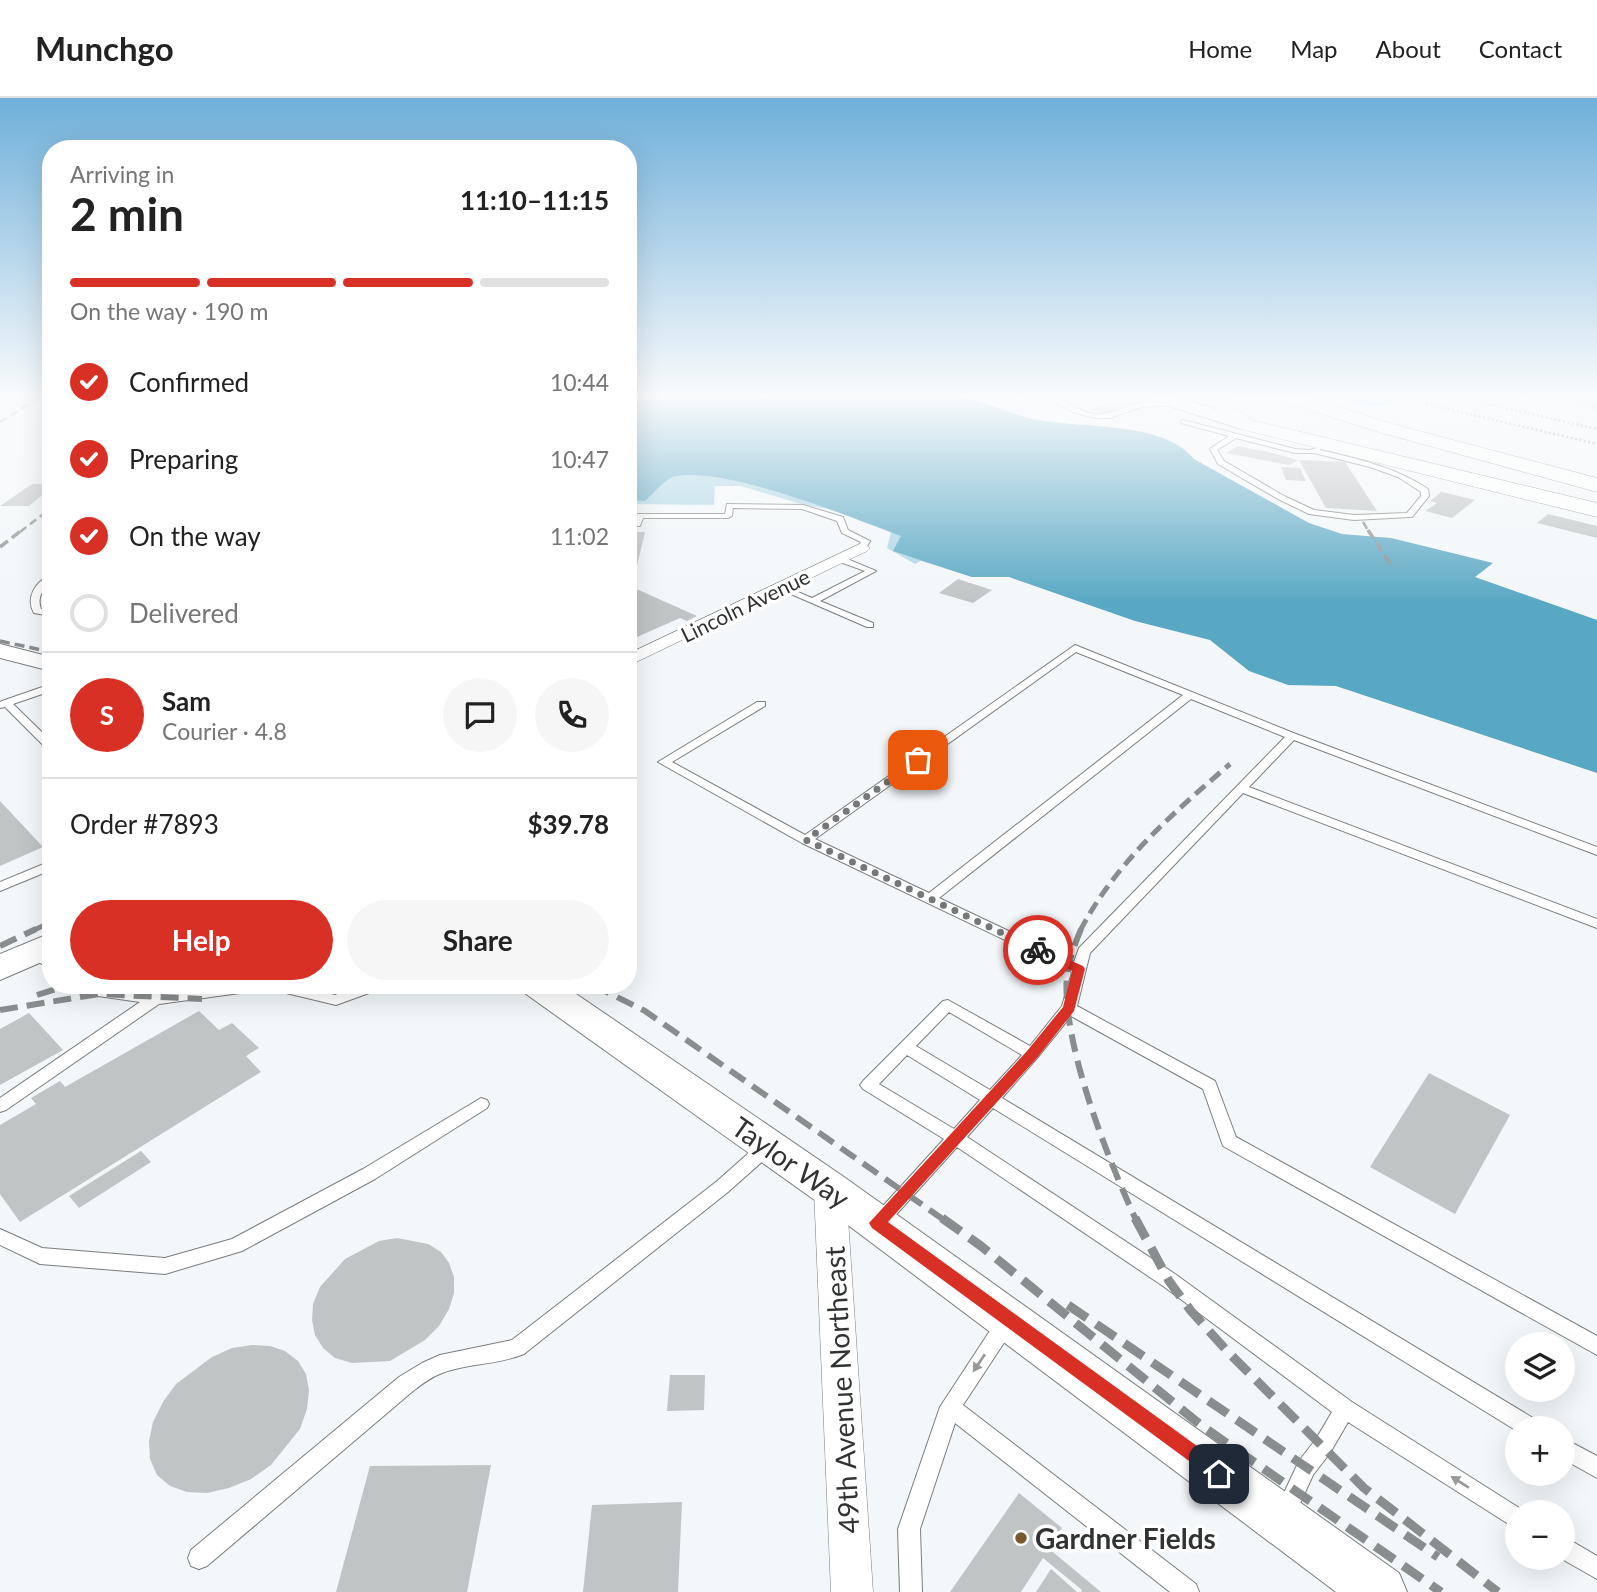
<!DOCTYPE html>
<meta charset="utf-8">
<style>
body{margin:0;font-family:Lato,sans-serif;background:#f6f6f6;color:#222;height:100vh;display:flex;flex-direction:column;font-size:26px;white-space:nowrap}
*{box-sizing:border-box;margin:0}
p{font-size:23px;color:#767676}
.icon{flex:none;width:38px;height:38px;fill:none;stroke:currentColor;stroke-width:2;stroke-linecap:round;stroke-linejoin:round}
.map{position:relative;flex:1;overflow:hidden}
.side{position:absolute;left:42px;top:42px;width:595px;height:854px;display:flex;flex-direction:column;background:#fff;border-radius:28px;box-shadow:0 7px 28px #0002}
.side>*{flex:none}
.fabs{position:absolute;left:1505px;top:1234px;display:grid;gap:14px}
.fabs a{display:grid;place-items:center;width:70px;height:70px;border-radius:50%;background:#fff;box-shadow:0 7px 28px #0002;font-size:35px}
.pin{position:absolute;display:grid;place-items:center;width:60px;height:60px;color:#fff;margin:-30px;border-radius:14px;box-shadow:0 4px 10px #0006}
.courier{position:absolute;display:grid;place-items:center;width:70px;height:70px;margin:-35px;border:5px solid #d93025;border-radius:50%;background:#fff;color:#222;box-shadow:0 2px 9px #0007}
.headline em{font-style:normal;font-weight:700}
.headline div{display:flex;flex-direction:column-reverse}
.headline{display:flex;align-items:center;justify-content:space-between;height:119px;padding:0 28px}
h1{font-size:46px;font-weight:700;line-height:52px}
.bar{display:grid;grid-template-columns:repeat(4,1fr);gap:10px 7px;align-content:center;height:84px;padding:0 28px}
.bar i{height:9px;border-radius:5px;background:#e0e0e0}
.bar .on{background:#d93025}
.bar p{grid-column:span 4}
.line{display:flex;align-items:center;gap:18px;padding:0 28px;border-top:2px solid #e0e0e0}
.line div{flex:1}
.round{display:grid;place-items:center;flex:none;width:74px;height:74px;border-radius:37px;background:#f6f6f6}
ol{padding:0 28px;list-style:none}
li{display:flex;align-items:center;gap:21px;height:77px}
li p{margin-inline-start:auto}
li .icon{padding:7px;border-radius:50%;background:#d93025;color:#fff;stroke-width:4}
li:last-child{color:#767676}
li i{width:38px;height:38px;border:4px solid #e0e0e0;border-radius:50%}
.button{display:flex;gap:14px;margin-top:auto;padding:14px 28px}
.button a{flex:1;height:80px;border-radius:42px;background:#d93025;color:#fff;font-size:28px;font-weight:700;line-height:80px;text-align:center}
.button a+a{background:#f6f6f6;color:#222}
header{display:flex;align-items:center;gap:42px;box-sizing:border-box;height:98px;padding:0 35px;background:#fff;border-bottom:2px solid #e0e0e0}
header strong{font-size:33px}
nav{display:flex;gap:38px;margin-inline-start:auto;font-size:24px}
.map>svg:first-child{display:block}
.green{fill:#a8d5e6}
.forest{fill:#82d1ee}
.water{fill:#58a7c3}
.building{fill:#c0c4c5}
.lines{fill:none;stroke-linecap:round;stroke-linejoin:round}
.service-casing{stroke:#7a7d7e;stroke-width:2}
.minor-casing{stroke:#7a7d7e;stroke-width:1}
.tertiary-casing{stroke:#7a7d7e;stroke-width:2}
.secondary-casing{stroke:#7a7d7e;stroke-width:2}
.primary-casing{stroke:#7a7d7e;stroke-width:1}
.path{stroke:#8f9293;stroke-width:2.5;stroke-dasharray:2 2.5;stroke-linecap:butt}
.service{fill:#fff;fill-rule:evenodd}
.minor{fill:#fff;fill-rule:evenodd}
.tertiary{fill:#fff;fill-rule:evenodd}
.secondary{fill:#fff;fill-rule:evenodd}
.primary{fill:#fff;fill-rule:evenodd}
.rail-far4{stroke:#8a8d8e;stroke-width:2.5;stroke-dasharray:8 4.5;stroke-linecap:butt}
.rail-far3{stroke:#8a8d8e;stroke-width:3.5;stroke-dasharray:10 5;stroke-linecap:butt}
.rail-far2{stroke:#8a8d8e;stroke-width:5;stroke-dasharray:13 7;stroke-linecap:butt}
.rail-far1{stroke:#8a8d8e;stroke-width:6;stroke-dasharray:18 9;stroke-linecap:butt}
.rail{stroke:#8a8d8e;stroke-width:9;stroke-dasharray:23 11;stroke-linecap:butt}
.oneway{fill:#989999}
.route{fill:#d93025}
.done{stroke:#757878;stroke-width:7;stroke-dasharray:0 12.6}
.poi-dot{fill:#795a2f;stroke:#fff;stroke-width:2.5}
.labels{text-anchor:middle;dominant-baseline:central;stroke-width:7;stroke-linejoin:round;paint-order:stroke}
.far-street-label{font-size:21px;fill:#313333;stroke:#fff}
.near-street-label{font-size:28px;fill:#313333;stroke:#fff}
.near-poi-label{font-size:28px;font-weight:bold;fill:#313333;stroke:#fff;text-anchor:start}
</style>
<header>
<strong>Munchgo</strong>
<nav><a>Home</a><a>Map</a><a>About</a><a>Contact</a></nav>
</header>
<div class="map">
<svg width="1597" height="1494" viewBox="0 0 1597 1494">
<rect width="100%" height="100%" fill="#f3f7f9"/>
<path class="green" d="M628,352L815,391L971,467L972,479L921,463L915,466L887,450L891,434L829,411L804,407L741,388H715L714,407L628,406Z"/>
<path class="forest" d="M1329,297H1412L1376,310Z"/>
<path class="water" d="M628,297H954C979,302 998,310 1021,318C1069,333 1160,319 1194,361L1309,425L1342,436L1391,440L1493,465L1475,479L1597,522V675L1336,588L1288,587L1249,573L1210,542L1135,523L1009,479H972L893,453L901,438C853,420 721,366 673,379C664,382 653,396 645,403L628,402Z"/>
<g class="building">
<path d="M1116,301L1130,304L1106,316L1091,312Z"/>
<path d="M1595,301L1597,313L1573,303Z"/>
<path d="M1238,348L1268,354L1298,362L1289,367L1226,355Z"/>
<path d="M1299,362L1345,364L1377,413L1326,410Z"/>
<path d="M1281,369L1300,370L1306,383L1286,382Z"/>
<path d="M32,386H51V390L29,408H0Z"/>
<path d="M1441,394L1447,395L1475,402L1452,420L1425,413L1437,405L1430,403Z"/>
<path d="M1548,416L1597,428V440L1537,425Z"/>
<path d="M628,434H645L632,489L697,518L687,523L680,520L628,543Z"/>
<path d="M958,481L992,492L973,505L939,495Z"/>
<path d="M0,703L43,749L0,768Z"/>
<path d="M199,913L219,932L232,925L259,950L246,958L261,974L20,1124L0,1096V1027L36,1006L31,1000L60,983L65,989Z"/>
<path d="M29,915L63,952L0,987V931Z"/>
<path d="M1429,975L1510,1017L1455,1116L1370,1069Z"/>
<path d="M141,1053L151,1064L79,1110L69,1098Z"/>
<path d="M397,1140L428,1146L441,1154L449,1165L454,1179V1195L449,1211L439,1228L425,1242L390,1263L352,1265L335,1260L323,1250L315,1237L312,1222L313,1206L320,1189L345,1161L379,1143Z"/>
<path d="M252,1247L270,1248L285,1253L298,1263L306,1276L309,1292L307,1311L300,1331L271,1367L251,1381L229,1390L207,1395L187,1394L170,1388L157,1377L150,1361L149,1343L153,1324L163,1304L176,1286L212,1259L232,1250Z"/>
<path d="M670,1277H705L704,1312L667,1313Z"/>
<path d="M491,1367L467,1494H336L370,1368Z"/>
<path d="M1019,1395L1062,1430L1048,1450L1101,1494H1081L1082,1492L1043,1460L1021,1494H950Z"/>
<path d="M682,1404L678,1494H583L592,1407Z"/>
<path d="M1051,1471L1077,1494H1036Z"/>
</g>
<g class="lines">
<defs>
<g id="service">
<path d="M1042,297C1060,297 1075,313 1094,316C1112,318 1125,307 1142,305C1153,303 1164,304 1175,303L1178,305L1175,307L1141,309L1110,320H1096L1075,315Z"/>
<path d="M1183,322L1295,351L1309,352L1321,349L1320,352C1358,361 1395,369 1428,391L1429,398L1412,419H1409L1354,422L1309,416L1278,401L1218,366L1210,351L1229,338L1181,325V323ZM1236,340L1295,355H1314L1370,369L1398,379L1421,394V398L1407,415L1354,417L1314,412L1284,398L1224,363L1217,352Z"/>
<path d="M727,406L803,407L843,419L848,432L870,443L865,452H859L858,450L861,444L842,435L837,423L802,411L733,410L732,418L728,420H643L640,428H628V424H634L637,416H725Z"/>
<path d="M840,458L876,473L820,503L873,525V529H867L777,490L784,488L812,500L865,473L837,463L836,461Z"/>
<path d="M51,476V484C42,492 37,499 41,511L51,512V518L34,515C25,499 36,484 51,476Z"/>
<path d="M1075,547L1296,636L1597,749V757L1294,642L1249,689L1597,821V830L1243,695L1090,855L1077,908L1215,983L1236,1039L1597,1238V1257L1223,1048L1203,991L1071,918L1037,960L1002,1000L1538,1323L1541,1330H1517V1333L993,1010L967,1039L1175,1176L1352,1304L1524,1413L1525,1414H1517V1431L1510,1427L1348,1324L1330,1355L1313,1377L1293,1421L1286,1425L1279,1421L1275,1414L1299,1363L1316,1341L1332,1314L1163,1188L957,1049L885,1129L879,1131L873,1129L870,1124L873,1119L944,1041L863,991L860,987L863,983L943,903L948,902L1030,948L1062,908L1072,874L802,745L658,664L757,604H765V608L672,664L805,737ZM1076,554L1183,597L929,795L815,741ZM1191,601L1285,639L1079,850L1074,864L939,800ZM949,914L1022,957L990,992L916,948ZM907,957L980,1002L954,1031L879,986Z"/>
<path d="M51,586V593L13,606L51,643V652L47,651L5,609L0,610V604L2,603Z"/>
<path d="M51,763V772L0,793V784Z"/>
<path d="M33,849L51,860V872L28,857L26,854L28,851Z"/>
<path d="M73,887H93L155,896L222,887H296L335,897L360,887H382L380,891L336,907L282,894L240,895L159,906L6,1012L0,1014V1000L140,904L84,896L79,895Z"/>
<path d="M481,1000L487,1002L489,1006L487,1010L375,1081L242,1153L165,1176L40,1166L0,1147V1131L42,1150L165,1160L232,1141L363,1071Z"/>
<path d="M766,1043L772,1045L774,1050L772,1055L728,1094L524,1256C497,1267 468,1265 442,1275C431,1279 422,1286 413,1293L207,1468L199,1471L191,1468L188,1460L191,1452L399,1279L422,1265L440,1257L512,1242L716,1084L760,1045Z"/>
<path d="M1006,1216L1013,1219L1015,1225L1013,1231L963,1307L1196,1486L1199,1494H1170L955,1325L920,1431L922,1494H900L898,1431L940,1309L999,1219Z"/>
<path d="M1563,1340L1597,1358V1380L1563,1361Z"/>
<path d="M1563,1438L1597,1458V1481L1560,1460H1563Z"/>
</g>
<g id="minor">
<path d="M862,445L870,450L867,453L628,568V556Z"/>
<path d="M830,1078L841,1082L846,1091L873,1494H831L814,1091L819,1082Z"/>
</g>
<g id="tertiary">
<path d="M0,546L51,559V573L0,560Z"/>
<path d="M51,835V860L0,882V856Z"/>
<path d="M521,887H563L844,1079L1399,1475L1407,1494H1336L816,1103L526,896Z"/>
</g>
<path id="secondary" d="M1145,297H1170L1250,322L1253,326L1244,331L1238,330L1147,301Z"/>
<path id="primary" d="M1230,297L1307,299L1396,327L1597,380V394L1382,335L1303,310L1281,306H1243L1235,310L1251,322L1597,405V419L1237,330L1221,320L1214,308Z"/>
</defs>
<use href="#service" class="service-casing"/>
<use href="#minor" class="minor-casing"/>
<use href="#tertiary" class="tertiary-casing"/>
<use href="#secondary" class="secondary-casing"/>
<use href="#primary" class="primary-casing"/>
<g class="path">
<path d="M1471,302L1597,331"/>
<path d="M1426,306L1597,346"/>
</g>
<use href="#service" class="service"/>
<use href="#minor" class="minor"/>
<use href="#tertiary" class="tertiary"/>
<use href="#secondary" class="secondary"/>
<use href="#primary" class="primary"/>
<g class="rail-far4">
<path d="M0,324L43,297"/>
<path d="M1363,424L1369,434"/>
<path d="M20,434L51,410"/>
</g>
<g class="rail-far3">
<path d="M1368,432L1393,470"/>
<path d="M0,449L22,432"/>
<path d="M0,543L51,554"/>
</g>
<g class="rail-far2">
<path d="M32,833L51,824"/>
<path d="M1080,833C1116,764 1172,716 1230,666"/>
</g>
<g class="rail-far1">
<path d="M1081,831C1075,846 1069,861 1067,877C1061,944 1108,1061 1136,1122"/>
<path d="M0,848L36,831"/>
<path d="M593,887L645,913L944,1122"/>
<path d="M37,897L69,887"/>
<path d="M0,912L99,896L202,901"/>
</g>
<g class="rail">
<path d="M942,1120L981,1148L1202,1328L1441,1494"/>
<path d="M1135,1120L1169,1183L1191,1213L1228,1254L1364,1390L1498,1494"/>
<path d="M1068,1207L1438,1459"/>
</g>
</g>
<defs><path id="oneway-solid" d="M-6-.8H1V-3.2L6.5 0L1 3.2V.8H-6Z" transform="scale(1.75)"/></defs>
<g class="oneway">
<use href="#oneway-solid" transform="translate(979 1265) rotate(124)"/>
<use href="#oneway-solid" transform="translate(1460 1384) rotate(-148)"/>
</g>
<linearGradient id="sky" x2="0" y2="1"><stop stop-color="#6eafd9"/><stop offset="0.59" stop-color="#fafbfc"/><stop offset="1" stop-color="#fafbfc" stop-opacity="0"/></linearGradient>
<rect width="1597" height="506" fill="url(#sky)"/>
<path class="route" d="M1038,848L1083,868L1085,871L1074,913L1037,960L888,1124L1226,1369L1228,1376L1226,1383L1219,1385L872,1130L869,1125L1027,953L1063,909L1072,873L1034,855L1032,852Z"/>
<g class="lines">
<path class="done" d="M918,662L806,742L1038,852"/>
</g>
<circle class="poi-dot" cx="1021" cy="1440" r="7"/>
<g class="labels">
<g class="far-street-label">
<text transform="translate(745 507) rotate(-26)">Lincoln Avenue</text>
</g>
<g class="near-street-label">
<text transform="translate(791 1064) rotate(35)">Taylor Way</text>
<text transform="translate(841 1292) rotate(-93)">49th Avenue Northeast</text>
</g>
<g class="near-poi-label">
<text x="1035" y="1440">Gardner Fields</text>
</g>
</g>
</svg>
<div class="fabs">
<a><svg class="icon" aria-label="layers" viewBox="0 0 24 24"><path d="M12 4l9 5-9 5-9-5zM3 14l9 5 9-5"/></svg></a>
<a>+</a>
<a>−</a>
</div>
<div class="pin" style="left:918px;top:662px;background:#ea580c"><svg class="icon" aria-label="bag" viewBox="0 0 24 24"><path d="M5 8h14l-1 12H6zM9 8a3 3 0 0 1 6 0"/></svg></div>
<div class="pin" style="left:1219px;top:1376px;background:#1f2937"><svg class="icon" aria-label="home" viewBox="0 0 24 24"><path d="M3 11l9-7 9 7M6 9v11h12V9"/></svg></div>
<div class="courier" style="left:1038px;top:852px"><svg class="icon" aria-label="bike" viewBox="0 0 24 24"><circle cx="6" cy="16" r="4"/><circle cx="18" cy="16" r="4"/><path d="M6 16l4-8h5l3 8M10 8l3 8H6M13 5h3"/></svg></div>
<section class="side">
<div class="headline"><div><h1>2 min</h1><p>Arriving in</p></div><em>11:10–11:15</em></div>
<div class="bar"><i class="on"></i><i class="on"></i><i class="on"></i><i></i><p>On the way · 190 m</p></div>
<ol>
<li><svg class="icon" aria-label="check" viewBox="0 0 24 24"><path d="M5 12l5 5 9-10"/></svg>Confirmed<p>10:44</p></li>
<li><svg class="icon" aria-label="check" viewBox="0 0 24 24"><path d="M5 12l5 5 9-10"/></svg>Preparing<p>10:47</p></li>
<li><svg class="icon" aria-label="check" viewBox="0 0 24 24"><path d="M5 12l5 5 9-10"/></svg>On the way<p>11:02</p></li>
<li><i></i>Delivered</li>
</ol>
<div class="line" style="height:126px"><b class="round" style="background:#d93025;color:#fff">S</b><div><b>Sam</b><p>Courier · 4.8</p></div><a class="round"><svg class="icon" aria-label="chat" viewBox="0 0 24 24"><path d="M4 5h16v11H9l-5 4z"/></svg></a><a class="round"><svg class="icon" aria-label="phone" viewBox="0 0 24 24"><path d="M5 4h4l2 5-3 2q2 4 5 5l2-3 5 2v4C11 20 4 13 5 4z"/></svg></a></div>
<div class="line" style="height:91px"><div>Order #7893</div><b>$39.78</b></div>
<div class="button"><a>Help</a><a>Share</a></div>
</section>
</div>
